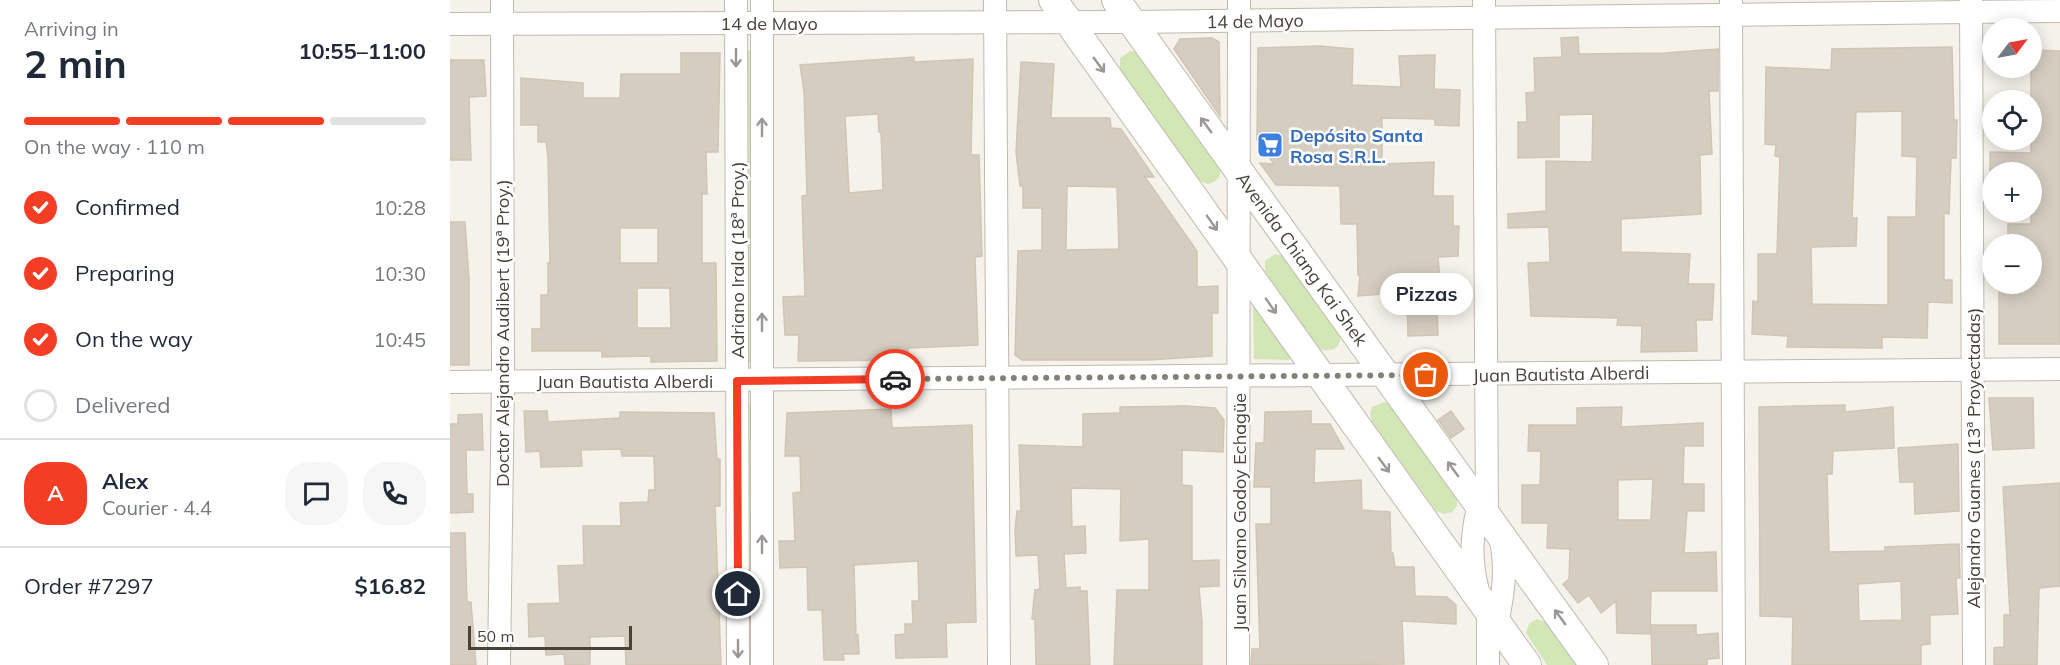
<!DOCTYPE html>
<meta charset="utf-8">
<style>
body{margin:0;font-family:Mulish,sans-serif;background:#f6f6f7;color:#1f2937;height:100vh;display:flex;flex-direction:column;font-size:22px;white-space:nowrap}
*{box-sizing:border-box;margin:0}
p{font-size:20px;color:#747a83}
.icon{flex:none;width:33px;height:33px;fill:none;stroke:currentColor;stroke-width:2;stroke-linecap:round;stroke-linejoin:round}
.map{position:relative;flex:1;overflow:hidden}
.side{display:flex;flex-direction:column;background:#fff;width:450px}
.side>*{flex:none}
.needle{width:39px;rotate:58deg}
.controls{position:absolute;left:1532px;top:18px;display:grid;gap:12px}
.controls a{display:grid;place-items:center;width:60px;height:60px;border-radius:50%;background:#fff;box-shadow:0 3px 15px #0003;font-size:30px}
.scale{position:absolute;left:18px;bottom:15px;width:164px;box-sizing:border-box;padding-left:6px;border:3px solid #494239;border-top:0;font-size:16px;line-height:21px;white-space:nowrap;color:#494239;-webkit-text-stroke:4px #fff;paint-order:stroke}
.pin{position:absolute;display:grid;place-items:center;width:51px;height:51px;color:#fff;margin:-26px;border:3px solid #fff;border-radius:50%;box-shadow:0 2px 6px #0007}
.courier{position:absolute;display:grid;place-items:center;width:60px;height:60px;margin:-30px;border:4px solid #f33d24;border-radius:50%;background:#fff;color:#222;box-shadow:0 2px 8px #0007}
.bubble{position:absolute;height:42px;border-radius:21px;background:#fff;box-shadow:0 3px 15px #0003;font-size:20px;font-weight:700;line-height:42px;text-align:center}
.overview em{font-style:normal;font-weight:700}
.overview div{display:flex;flex-direction:column-reverse}
.overview{display:flex;align-items:center;justify-content:space-between;height:102px;padding:0 24px}
h1{font-size:39px;font-weight:700;line-height:45px}
.bar{display:grid;grid-template-columns:repeat(4,1fr);gap:9px 6px;align-content:center;height:72px;padding:0 24px}
.bar i{height:8px;border-radius:4px;background:#e0e1e3}
.bar .on{background:#f33d24}
.bar p{grid-column:span 4}
.line{display:flex;align-items:center;gap:15px;padding:0 24px;border-top:2px solid #e0e1e3}
.line div{flex:1}
.round{display:grid;place-items:center;flex:none;width:63px;height:63px;border-radius:24px;background:#f6f6f7}
ol{padding:0 24px;list-style:none}
li{display:flex;align-items:center;gap:18px;height:66px}
li p{margin-inline-start:auto}
li .icon{padding:6px;border-radius:50%;background:#f33d24;color:#fff;stroke-width:4}
li:last-child{color:#747a83}
li i{width:33px;height:33px;border:3px solid #e0e1e3;border-radius:50%}
main{display:flex;flex:1;min-height:0}
.map>svg:first-child{display:block}
.green{fill:#d2e7b5}
.building{fill:#d6cdc1;stroke:#d1c5b4;stroke-width:1.5;fill-rule:evenodd}
.lines{fill:none;stroke-linecap:round;stroke-linejoin:round}
.minor-casing{stroke:#c0b9ae;stroke-width:24}
.tertiary-casing{stroke:#c0b9ae;stroke-width:30}
.minor{stroke:#fff;stroke-width:22}
.tertiary{stroke:#fff;stroke-width:28}
.oneway{stroke:#9b9792}
.done{stroke:#858077;stroke-width:6;stroke-dasharray:0 10.8}
.route{stroke:#f33d24;stroke-width:8}
.labels{text-anchor:middle;dominant-baseline:central;stroke-width:5;stroke-linejoin:round;paint-order:stroke}
.street-label{font-size:18px;fill:#494239;stroke:#fff}
.shop-label{font-size:18px;font-weight:bold;fill:#366cbe;stroke:#fff;text-anchor:start}
</style>
<main>
<section class="side">
<div class="overview"><div><h1>2 min</h1><p>Arriving in</p></div><em>10:55–11:00</em></div>
<div class="bar"><i class="on"></i><i class="on"></i><i class="on"></i><i></i><p>On the way · 110 m</p></div>
<ol>
<li><svg class="icon" aria-label="check" viewBox="0 0 24 24"><path d="M5 12l5 5 9-10"/></svg>Confirmed<p>10:28</p></li>
<li><svg class="icon" aria-label="check" viewBox="0 0 24 24"><path d="M5 12l5 5 9-10"/></svg>Preparing<p>10:30</p></li>
<li><svg class="icon" aria-label="check" viewBox="0 0 24 24"><path d="M5 12l5 5 9-10"/></svg>On the way<p>10:45</p></li>
<li><i></i>Delivered</li>
</ol>
<div class="line" style="height:108px"><b class="round" style="background:#f33d24;color:#fff">A</b><div><b>Alex</b><p>Courier · 4.4</p></div><a class="round"><svg class="icon" aria-label="chat" viewBox="0 0 24 24"><path d="M4 5h16v11H9l-5 4z"/></svg></a><a class="round"><svg class="icon" aria-label="phone" viewBox="0 0 24 24"><path d="M5 4h4l2 5-3 2q2 4 5 5l2-3 5 2v4C11 20 4 13 5 4z"/></svg></a></div>
<div class="line" style="height:78px"><div>Order #7297</div><b>$16.82</b></div>
</section>
<div class="map">
<svg width="1610" height="665" viewBox="0 0 1610 665">
<rect width="100%" height="100%" fill="#f5f2eb"/>
<g class="green">
<path d="M298,50L302,51V362L299,363Z"/>
<path d="M680,51L688,53L770,167C772,177 766,183 757,184L749,180L670,70V58Z"/>
<path d="M825,254L833,256L890,335C892,348 880,354 869,348L815,273V261Z"/>
<path d="M803,305L841,357L839,360L804,359Z"/>
<path d="M934,402L940,404L1007,498V506L1002,512L994,514L986,511L922,422L920,413L922,407Z"/>
<path d="M298,404L302,406L303,665H295Z"/>
<path d="M1087,619L1096,622L1129,665H1097L1076,633L1079,624Z"/>
</g>
<g class="building">
<path d="M1128,37L1129,54L1214,53L1268,49V91H1259L1262,154L1250,155L1251,214L1171,219V252L1240,254L1238,284H1264L1262,320H1246L1247,351L1191,352L1192,326L1167,325L1168,318L1081,316L1078,263L1100,262L1099,227L1058,228V214L1096,211V161L1142,162L1143,114L1109,115V157L1068,158V122H1077L1076,93L1085,92L1084,58L1112,57L1111,38Z"/>
<path d="M762,38L769,42L770,116L724,49L730,39Z"/>
<path d="M869,46L903,49L902,85L951,87L949,56L985,55L984,89L1010,90L1009,126L985,125V119L932,118V164L984,162L983,196H1003V226H1009L1008,256L988,257L990,281H986L988,335L958,336L957,292L908,296L910,275H908L907,224H891L890,186L826,185L810,163L824,164L807,140L808,48Z"/>
<path d="M1502,47L1504,120H1507L1506,158H1501L1499,214L1494,213V280H1502V303L1478,302L1477,338L1432,337V348L1337,347L1338,336L1302,334L1303,301L1308,302V254H1327L1330,157L1325,156L1326,145L1315,144L1316,67L1381,70L1382,49ZM1452,111V156L1467,157L1466,217H1438V305L1362,304L1361,247L1406,246L1407,218H1402L1406,112Z"/>
<path d="M1581,50L1610,51V344H1549V285H1581V244H1558V224H1581V172H1540V152L1581,153Z"/>
<path d="M231,53H270L268,152H256L257,194H252V263H266L267,361L201,362V356L152,357V351H82V329H91V295H98V263H100L98,157L96,142H88V125H71V78L133,83V98H170L171,74H231ZM170,228H208V263H170ZM187,288H220L221,328H187Z"/>
<path d="M464,57V62L523,59L521,155H529L532,256L525,257L528,345L458,348V360L348,361L349,335H335L333,297L355,296L352,196L357,195L354,92L350,65ZM428,114L429,132L431,131L433,190L399,193L395,116Z"/>
<path d="M0,60H34L36,96L19,97L21,160H0Z"/>
<path d="M571,62L604,64L601,118H660L661,128L671,129L704,177H695L747,251V287L768,286V313H762V356L698,360H572L565,355L568,251L592,250V208H573V186H570L566,152ZM617,186L667,187L669,249L616,250Z"/>
<path d="M0,222H15L19,279V365H0Z"/>
<path d="M1539,398H1583L1584,448L1543,450Z"/>
<path d="M1395,405V412L1443,407L1444,448L1383,451L1382,474H1377L1379,552L1435,551V547L1509,544L1510,578H1506L1508,614L1480,615V644L1471,645V665H1342L1343,617L1310,616L1309,407ZM1451,581L1452,620L1409,621L1408,584Z"/>
<path d="M736,406L765,408L774,420L773,452L732,450V485L742,486V561L769,560V586L749,587L752,622V665H664L667,590H699V539L670,541L671,489L621,488L622,527L635,526L636,553L614,554L616,588L630,587V591H637L640,665H586L585,619H582L585,590L590,589L588,555L566,556L565,530L567,511H571L569,445L633,447V414L670,413V407Z"/>
<path d="M1172,407L1171,427L1253,423V446H1234L1233,484H1254V511H1237L1234,553L1266,552L1267,591H1201L1200,634L1167,633L1166,601L1151,613L1139,595L1128,603L1113,584L1119,579L1120,549L1097,548L1098,523H1072V485H1090L1091,451H1078L1079,425H1127V408ZM1203,479L1201,520H1168V480Z"/>
<path d="M441,409L442,428L522,425L526,622L496,623L497,657L446,658L445,635L455,634V624H463L462,601H469L468,561L404,565L406,636L408,635L409,654H393L394,660H374L372,610H358L357,567L330,568L329,541H345L343,493L351,492L350,456H335L337,413Z"/>
<path d="M74,411H97L98,422L170,418V412L264,413L267,459H270V506H265L271,665H176L175,636L140,637V664L115,665L114,654L96,655L95,636L79,637L78,604L110,603L108,566L134,565L133,526H171L170,503L198,502L199,490H205L204,456H172L171,449L131,450L132,466L91,467L90,451L76,452Z"/>
<path d="M861,411V424H880L894,449H865L864,483L911,480L912,510L940,512L941,553H943L945,567H964L965,596L997,597L1006,605V624L952,621L954,664L801,665L802,649H810L806,524H821V487H804L806,443H814L815,412Z"/>
<path d="M1001,411L1014,429L1001,438L988,420Z"/>
<path d="M32,414L33,450H16L17,494H23V512L0,513V424H8V415Z"/>
<path d="M1508,444L1509,511L1465,514L1464,482H1450L1448,448Z"/>
<path d="M1610,483V586L1589,588L1587,665H1544V648L1554,647V615H1560L1553,487Z"/>
<path d="M0,533H15L17,602H21L26,665H0Z"/>
<path d="M1201,625H1246V635L1268,633L1269,658L1257,659V665H1202Z"/>
</g>
<g class="lines">
<defs>
<g id="minor">
<path d="M286,0L288,665"/>
<path d="M312,0V665"/>
<path d="M545,0L549,665"/>
<path d="M1034,0L1037,516"/>
<path d="M1521,0L1524,665"/>
<path d="M1281,1L1284,665"/>
<path d="M0,24L682,22L1610,11"/>
<path d="M0,382L1610,369"/>
<path d="M1028,591C1020,560 1021,536 1029,504"/>
<path d="M1047,623C1054,592 1057,566 1050,536"/>
<path d="M49,665L53,382L52,0"/>
<path d="M788,665L789,0"/>
<path d="M1038,665V610"/>
</g>
<g id="tertiary">
<path d="M603,0L1077,665"/>
<path d="M666,0L1144,665"/>
</g>
</defs>
<use href="#minor" class="minor-casing"/>
<use href="#tertiary" class="tertiary-casing"/>
<use href="#minor" class="minor"/>
<use href="#tertiary" class="tertiary"/>
</g>
<defs><path id="oneway-shaft" d="M-6 0H5M1.5-3L5.5 0L1.5 3" fill="none" stroke-width="1.6" stroke-linecap="round" stroke-linejoin="round" transform="scale(1.5)"/></defs>
<g class="oneway">
<use href="#oneway-shaft" transform="translate(286 58) rotate(90)"/>
<use href="#oneway-shaft" transform="translate(649 65) rotate(54)"/>
<use href="#oneway-shaft" transform="translate(756 125) rotate(-126)"/>
<use href="#oneway-shaft" transform="translate(312 127) rotate(-90)"/>
<use href="#oneway-shaft" transform="translate(762 223) rotate(55)"/>
<use href="#oneway-shaft" transform="translate(821 306) rotate(55)"/>
<use href="#oneway-shaft" transform="translate(312 322) rotate(-90)"/>
<use href="#oneway-shaft" transform="translate(934 465) rotate(54)"/>
<use href="#oneway-shaft" transform="translate(1003 469) rotate(-126)"/>
<use href="#oneway-shaft" transform="translate(312 544) rotate(-90)"/>
<use href="#oneway-shaft" transform="translate(1110 617) rotate(-126)"/>
<use href="#oneway-shaft" transform="translate(288 649) rotate(90)"/>
</g>
<g class="lines">
<path class="done" d="M445,379L976,375"/>
<path class="route" d="M288,594L287,381L445,379"/>
</g>
<defs>
<symbol id="supermarket-square" viewBox="-11 -11 22 22"><rect x="-9" y="-9" width="18" height="18" rx="4" fill="#3f7fe0" stroke="#fff"/><path d="M-6-5.5h2.5l.6 2H6L4.5 2H-2.5L-4.4-4H-6ZM-1.5 3.2a1.3 1.3 0 1 0 .1 0ZM3 3.2a1.3 1.3 0 1 0 .1 0Z" fill="#fff"/></symbol>
</defs>
<g fill-rule="evenodd">
<use href="#supermarket-square" x="805" y="130" width="30" height="30"/>
</g>
<g class="labels">
<g class="street-label">
<text transform="translate(805 21) rotate(-1)">14 de Mayo</text>
<text x="319" y="23">14 de Mayo</text>
<text transform="translate(852 259) rotate(54)">Avenida Chiang Kai Shek</text>
<text transform="translate(287 260) rotate(-90)">Adriano Irala (18ª Proy.)</text>
<text transform="translate(52 333) rotate(-90)">Doctor Alejandro Audibert (19ª Proy.)</text>
<text transform="translate(1111 374) rotate(-1)">Juan Bautista Alberdi</text>
<text x="175" y="381">Juan Bautista Alberdi</text>
<text transform="translate(1523 458) rotate(-90)">Alejandro Guanes (13ª Proyectadas)</text>
<text transform="translate(789 512) rotate(-90)">Juan Silvano Godoy Echagüe</text>
</g>
<g class="shop-label">
<text x="840" y="135">Depósito Santa<tspan x="840" dy="21">Rosa S.R.L.</tspan></text>
</g>
</g>
</svg>
<div class="controls">
<a><svg class="needle" viewBox="-14 -14 28 28"><path d="M0-13l5 13h-10z" fill="#e53935"/><path d="M0 13l5-13h-10z" fill="#747a83"/></svg></a>
<a><svg class="icon" aria-label="locate" viewBox="0 0 24 24"><circle cx="12" cy="12" r="6"/><path d="M12 2v4M12 18v4M2 12h4M18 12h4"/></svg></a>
<a>+</a>
<a>−</a>
</div>
<div class="scale">50 m</div>
<div class="pin" style="left:976px;top:375px;background:#ea580c"><svg class="icon" aria-label="bag" viewBox="0 0 24 24"><path d="M5 8h14l-1 12H6zM9 8a3 3 0 0 1 6 0"/></svg></div>
<div class="pin" style="left:288px;top:594px;background:#1f2937"><svg class="icon" aria-label="home" viewBox="0 0 24 24"><path d="M3 11l9-7 9 7M6 9v11h12V9"/></svg></div>
<div class="courier" style="left:445px;top:379px"><svg class="icon" aria-label="car" viewBox="0 0 24 24"><path d="M5 17H2v-5l4-1 3-4h7l3 4 3 1v5h-3M9 17h6M6 11h13"/><circle cx="7" cy="17" r="2"/><circle cx="17" cy="17" r="2"/></svg></div>
<div class="bubble" style="left:930px;top:273px;width:93px">Pizzas</div>
</div>
</main>
